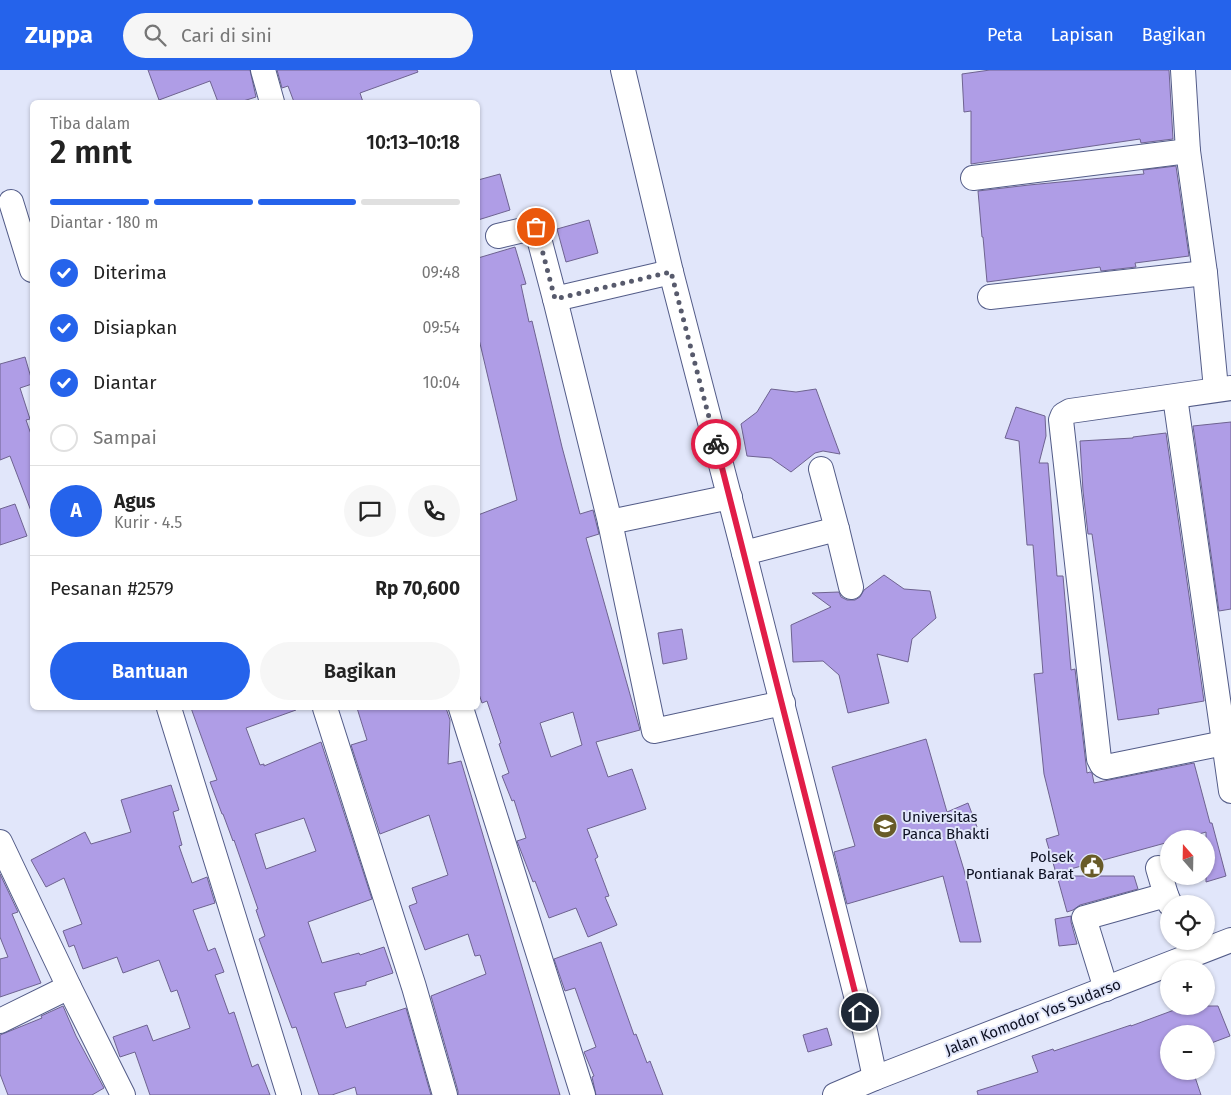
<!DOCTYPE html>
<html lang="id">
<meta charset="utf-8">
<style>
body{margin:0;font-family:"Fira Sans",sans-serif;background:#f6f6f6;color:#222;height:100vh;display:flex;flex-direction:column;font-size:19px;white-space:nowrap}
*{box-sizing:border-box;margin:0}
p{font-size:16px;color:#767676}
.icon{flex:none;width:28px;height:28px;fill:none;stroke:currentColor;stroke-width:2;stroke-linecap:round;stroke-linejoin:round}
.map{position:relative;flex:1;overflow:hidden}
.drawer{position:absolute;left:30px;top:30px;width:450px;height:610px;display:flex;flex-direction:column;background:#fff;border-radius:8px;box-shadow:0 1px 4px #0004}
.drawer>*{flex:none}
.needle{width:32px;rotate:340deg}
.tools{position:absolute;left:1160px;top:760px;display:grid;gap:10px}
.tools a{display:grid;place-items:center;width:55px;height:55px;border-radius:50%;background:#fff;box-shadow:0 1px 4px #0004;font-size:25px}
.pin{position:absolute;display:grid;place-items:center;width:42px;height:42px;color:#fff;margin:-21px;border:2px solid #fff;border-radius:50%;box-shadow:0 1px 5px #0007}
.courier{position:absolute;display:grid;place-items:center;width:50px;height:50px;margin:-25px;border:4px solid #e11d48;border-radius:50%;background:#fff;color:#222;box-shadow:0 1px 6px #0007}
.headline em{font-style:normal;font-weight:600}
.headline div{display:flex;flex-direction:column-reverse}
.headline{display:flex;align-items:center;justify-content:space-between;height:85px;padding:0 20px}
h1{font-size:32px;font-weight:600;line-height:38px}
.bar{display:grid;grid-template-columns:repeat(4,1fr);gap:8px 5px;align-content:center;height:60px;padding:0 20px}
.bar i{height:6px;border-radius:4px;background:#e0e0e0}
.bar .active{background:#2563eb}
.bar p{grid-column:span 4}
.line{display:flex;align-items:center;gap:12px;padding:0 20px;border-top:1px solid #e0e0e0}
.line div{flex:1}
.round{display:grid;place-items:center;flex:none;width:52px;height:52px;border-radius:26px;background:#f6f6f6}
ol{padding:0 20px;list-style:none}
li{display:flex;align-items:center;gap:15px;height:55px}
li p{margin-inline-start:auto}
li .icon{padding:5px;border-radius:50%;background:#2563eb;color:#fff;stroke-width:4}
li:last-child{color:#767676}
li i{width:28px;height:28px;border:2px solid #e0e0e0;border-radius:50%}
.action{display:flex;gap:10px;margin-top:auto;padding:10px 20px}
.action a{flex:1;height:58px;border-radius:30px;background:#2563eb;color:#fff;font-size:20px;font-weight:600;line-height:58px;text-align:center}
.action a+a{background:#f6f6f6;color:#222}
header{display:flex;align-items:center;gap:30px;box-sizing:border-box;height:70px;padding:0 25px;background:#2563eb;color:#fff}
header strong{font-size:24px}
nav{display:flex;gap:28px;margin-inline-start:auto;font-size:18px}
.search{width:350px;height:45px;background:#f6f6f6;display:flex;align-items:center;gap:12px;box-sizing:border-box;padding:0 18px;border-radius:28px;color:#767676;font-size:19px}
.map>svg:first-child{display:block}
.building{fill:#af9de6;stroke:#6e6390;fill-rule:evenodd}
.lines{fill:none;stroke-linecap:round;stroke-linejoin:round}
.minor-casing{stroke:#535c88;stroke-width:26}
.minor{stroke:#fff;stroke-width:24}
.done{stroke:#575a6c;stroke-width:5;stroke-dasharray:0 9}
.route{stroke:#e11d48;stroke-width:6}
.labels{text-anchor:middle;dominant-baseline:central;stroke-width:4;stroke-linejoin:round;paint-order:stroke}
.poi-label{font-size:15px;fill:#0c0f20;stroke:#e1e6fa;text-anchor:start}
.street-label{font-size:15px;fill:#0c0f20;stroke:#e1e6fa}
</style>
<header>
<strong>Zuppa</strong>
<div class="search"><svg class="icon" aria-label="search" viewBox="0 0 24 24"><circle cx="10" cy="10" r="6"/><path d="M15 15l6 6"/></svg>Cari di sini</div>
<nav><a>Peta</a><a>Lapisan</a><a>Bagikan</a></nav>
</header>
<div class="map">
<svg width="1231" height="1025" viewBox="0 0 1231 1025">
<rect width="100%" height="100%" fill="#e1e6fa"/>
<g class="building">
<path d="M148,0H250L256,27L240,32H218L210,11L159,30Z"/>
<path d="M277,0H417L418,2L360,23L363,32H294L288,16L282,18Z"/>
<path d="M990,0H1169L1173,69L1141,73L1140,69L971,94V41L964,42L962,4Z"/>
<path d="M1176,96L1189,186L1135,193L1136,197L1101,201L1100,197L987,212L983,167H982L978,121L1029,115L1144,104L1143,100Z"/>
<path d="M500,104L510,140L478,150V110Z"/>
<path d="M589,150L598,183L566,192L557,159Z"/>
<path d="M515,177L526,214L521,215L529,252L532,251L562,377L580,444L593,440L599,464L586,468L640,660L596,672L608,707L632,699L646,739L587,759L598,787L595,789L609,826L605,827L617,855L588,867L576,838L549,848L535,811L533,812L517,771L526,768L514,730L512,731L502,706L509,703L499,674L501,673L487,631L482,633L478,621V445L517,430L478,265V188ZM573,642L582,675L551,687L540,653Z"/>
<path d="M25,287L32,311V314L20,318L30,349L26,350L32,367V441H31L10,386L0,390V294Z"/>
<path d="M771,319L796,322L816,319L840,384L823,381L815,383L791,402L771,388L747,386L741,354L757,342Z"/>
<path d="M1016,337L1045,346L1046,366L1039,393H1048L1057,506H1063L1071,600L1075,599L1087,703L1090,702L1092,703L1094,713L1194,693L1210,753H1212L1226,806L1206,812V762L1182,769H1169V772L1056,803L1046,769L1059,765L1044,704L1034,604L1043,603L1033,475H1027L1019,371L1005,368Z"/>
<path d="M1231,352V539L1219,541L1193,356Z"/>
<path d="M1166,363L1204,631L1158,639L1159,644L1118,650L1092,464H1088L1083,421L1080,371L1133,368V367Z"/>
<path d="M15,434L27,466L0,475V439Z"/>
<path d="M884,505L904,519L930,521L936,548L912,569L908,592L877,584L889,633L848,643L839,605L823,591L793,592L791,555L831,537L812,523L839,522L841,527L847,530H855L860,527L864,520Z"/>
<path d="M682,559L687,589L663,594L658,563Z"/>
<path d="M191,638H296V640L246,658L260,695L264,694V696L321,672L372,829L308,852L322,893L359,883L360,885L384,877L393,903L366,912V915L334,923L346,958L406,938L431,1025H357L355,1017L332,1025H319L296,957L292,958L259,869L265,866L256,840L258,839L234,770L233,771L223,744H222L210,712L217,710ZM304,748L316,781L266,799L255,764Z"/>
<path d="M357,638H446L450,650L448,694L461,691L560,1025H458V1021L431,926L486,904L480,885L475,886L468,864L425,880L409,836L417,833L412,818L448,805L429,745L380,764L351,675L367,670Z"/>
<path d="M926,669L947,742L968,733L977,757L954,767L964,800L981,872H960L943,806L847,834L844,823L834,782L855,776L832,697Z"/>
<path d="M171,715L179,740L173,742L182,775L179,776L192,813L207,807L215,833L193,840L208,881L215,878L224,902L215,905L229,944L234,942L252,997L258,994L270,1025H150L135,982L120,987L113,967L147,955L153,971L190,958L177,920L171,922L159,890L123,903L117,887L83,899L74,875L69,877L63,861L82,854L64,808L46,817L31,790L85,762L91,774L131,762L121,730Z"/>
<path d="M0,804L18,842L12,844L41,913L0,927V889L8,887L0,867Z"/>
<path d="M1057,806H1134L1138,819L1080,835L1073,840L1067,842Z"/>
<path d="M1071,846V852L1077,874L1059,876L1055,849Z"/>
<path d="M601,872L634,965L636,964L647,993L650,991L663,1025H596L592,1007L594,1006L584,982L596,977L575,918L565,921L554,889Z"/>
<path d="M63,936L76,966L104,1018L92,1025H8L0,1004V965L42,948L41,946Z"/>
<path d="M1185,936H1218L1230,966L1206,975V964H1169V1001H1193L1201,1025H978L977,1021L1038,1002L1032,986L1053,979L1054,981L1131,955V956Z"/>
<path d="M827,958L832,975L808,982L803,965Z"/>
</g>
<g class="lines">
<defs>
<g id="minor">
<path d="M263,0L272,32"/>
<path d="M623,0L671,202L744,483L865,961L875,1008"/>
<path d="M1183,0L1188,81L1205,203L1216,319"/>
<path d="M973,108L1188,81"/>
<path d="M11,132L32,200"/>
<path d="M498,166L536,157L555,229L671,202"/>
<path d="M990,227L1205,203"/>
<path d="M555,229L610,452L654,661L783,633"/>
<path d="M1175,327L1231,721"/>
<path d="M610,452L730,427"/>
<path d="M837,459L851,517"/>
<path d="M744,483L837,459L821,399"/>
<path d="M169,638L289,1025"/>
<path d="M325,638L414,917L445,1025"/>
<path d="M461,638L583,1025"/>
<path d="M1224,673L1106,697L1102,695L1099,689L1061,350L1063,345L1070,341L1231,318"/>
<path d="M0,772L69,917L123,1025"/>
<path d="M1158,798L1166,825"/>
<path d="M1106,919L1084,848L1166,825L1170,834"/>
<path d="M0,951L69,917"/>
<path d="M835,1025L875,1008L1231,870"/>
</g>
</defs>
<use href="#minor" class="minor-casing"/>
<use href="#minor" class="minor"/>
</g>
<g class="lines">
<path class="done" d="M536,157L555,229L671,202L716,374"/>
<path class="route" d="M716,374L860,942"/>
</g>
<defs>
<symbol id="university-disc" viewBox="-11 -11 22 22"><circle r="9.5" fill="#685b28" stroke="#e1e6fa"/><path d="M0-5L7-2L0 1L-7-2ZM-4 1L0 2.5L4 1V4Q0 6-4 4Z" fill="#fff"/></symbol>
<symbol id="civic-disc" viewBox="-11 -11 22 22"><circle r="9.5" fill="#685b28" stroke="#e1e6fa"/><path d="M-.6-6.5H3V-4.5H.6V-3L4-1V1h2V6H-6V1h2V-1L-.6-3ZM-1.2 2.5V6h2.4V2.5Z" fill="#fff"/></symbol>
</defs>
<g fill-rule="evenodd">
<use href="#university-disc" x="871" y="742" width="28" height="28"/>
<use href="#civic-disc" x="1078" y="782" width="28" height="28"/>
</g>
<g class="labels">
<g class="poi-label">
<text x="902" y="747">Universitas<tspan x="902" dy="17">Panca Bhakti</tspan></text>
<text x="1074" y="787" text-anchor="end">Polsek<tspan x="1074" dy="17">Pontianak Barat</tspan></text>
</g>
<g class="street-label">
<text transform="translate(1033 947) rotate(-21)">Jalan Komodor Yos Sudarso</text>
</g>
</g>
</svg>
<div class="tools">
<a><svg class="needle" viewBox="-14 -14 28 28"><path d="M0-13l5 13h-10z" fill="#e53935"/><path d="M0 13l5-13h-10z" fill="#767676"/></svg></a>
<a><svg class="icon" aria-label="locate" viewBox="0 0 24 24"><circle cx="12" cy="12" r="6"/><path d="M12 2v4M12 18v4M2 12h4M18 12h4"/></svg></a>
<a>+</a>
<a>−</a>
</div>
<div class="pin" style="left:536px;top:157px;background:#ea580c"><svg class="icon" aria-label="bag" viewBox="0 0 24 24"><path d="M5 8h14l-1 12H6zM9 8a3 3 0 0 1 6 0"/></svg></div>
<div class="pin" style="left:860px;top:942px;background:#1f2937"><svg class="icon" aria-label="home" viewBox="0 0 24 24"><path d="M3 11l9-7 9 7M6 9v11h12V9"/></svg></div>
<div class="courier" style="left:716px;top:374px"><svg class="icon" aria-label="bike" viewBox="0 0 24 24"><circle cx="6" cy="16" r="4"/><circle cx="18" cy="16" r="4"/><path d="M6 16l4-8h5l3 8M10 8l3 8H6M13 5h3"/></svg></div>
<section class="drawer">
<div class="headline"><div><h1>2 mnt</h1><p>Tiba dalam</p></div><em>10:13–10:18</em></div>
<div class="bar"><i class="active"></i><i class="active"></i><i class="active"></i><i></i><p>Diantar · 180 m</p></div>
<ol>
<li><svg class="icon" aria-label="check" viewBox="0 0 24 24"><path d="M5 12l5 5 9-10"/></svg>Diterima<p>09:48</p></li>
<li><svg class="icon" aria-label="check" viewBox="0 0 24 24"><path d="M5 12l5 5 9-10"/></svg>Disiapkan<p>09:54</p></li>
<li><svg class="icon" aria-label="check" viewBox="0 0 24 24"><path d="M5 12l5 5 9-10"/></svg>Diantar<p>10:04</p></li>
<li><i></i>Sampai</li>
</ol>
<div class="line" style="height:90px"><b class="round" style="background:#2563eb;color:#fff">A</b><div><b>Agus</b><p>Kurir · 4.5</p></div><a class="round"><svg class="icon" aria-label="chat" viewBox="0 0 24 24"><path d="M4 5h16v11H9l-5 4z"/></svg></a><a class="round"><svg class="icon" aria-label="phone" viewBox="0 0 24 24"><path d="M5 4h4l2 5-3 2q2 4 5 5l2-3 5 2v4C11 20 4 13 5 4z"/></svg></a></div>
<div class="line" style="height:65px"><div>Pesanan #2579</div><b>Rp 70,600</b></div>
<div class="action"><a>Bantuan</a><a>Bagikan</a></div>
</section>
</div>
